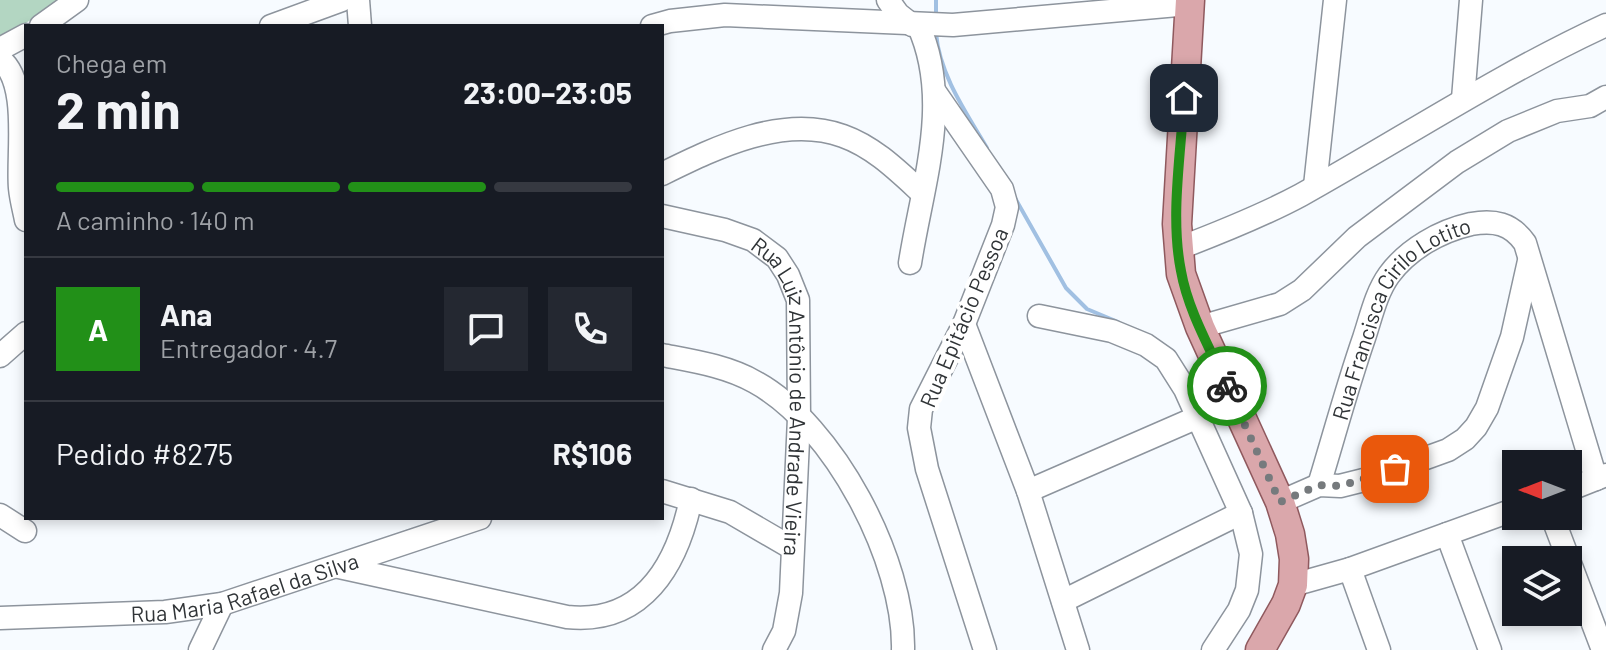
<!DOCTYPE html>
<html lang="pt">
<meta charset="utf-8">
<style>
body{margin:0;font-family:Barlow,sans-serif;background:#242831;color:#f1f3f6;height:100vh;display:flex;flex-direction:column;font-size:30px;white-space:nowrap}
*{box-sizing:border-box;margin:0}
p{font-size:26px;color:#9ea1a6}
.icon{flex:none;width:44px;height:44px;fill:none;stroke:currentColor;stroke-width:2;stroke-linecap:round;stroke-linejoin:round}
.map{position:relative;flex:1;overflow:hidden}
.details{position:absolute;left:24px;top:24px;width:640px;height:496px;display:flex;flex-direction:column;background:#171b24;border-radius:0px;box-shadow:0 4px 12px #0003}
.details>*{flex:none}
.needle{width:52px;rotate:270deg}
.buttons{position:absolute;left:1502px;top:450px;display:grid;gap:16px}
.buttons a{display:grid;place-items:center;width:80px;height:80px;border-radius:0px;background:#171b24;box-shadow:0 4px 12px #0003;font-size:40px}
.pin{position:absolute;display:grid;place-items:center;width:68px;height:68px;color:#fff;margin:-34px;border-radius:16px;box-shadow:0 4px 12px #0006}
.courier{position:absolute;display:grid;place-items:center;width:80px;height:80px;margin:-40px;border:6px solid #229018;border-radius:50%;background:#fff;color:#222;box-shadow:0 2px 10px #0007}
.overview em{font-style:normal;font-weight:700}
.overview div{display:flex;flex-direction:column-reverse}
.overview{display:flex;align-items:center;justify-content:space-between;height:136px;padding:0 32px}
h1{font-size:52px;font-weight:700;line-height:60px}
.bar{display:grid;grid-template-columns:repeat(4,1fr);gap:12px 8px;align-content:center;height:96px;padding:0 32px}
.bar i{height:10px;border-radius:6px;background:#363941}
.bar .current{background:#229018}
.bar p{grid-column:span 4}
.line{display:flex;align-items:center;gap:20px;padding:0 32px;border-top:2px solid #363941}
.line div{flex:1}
.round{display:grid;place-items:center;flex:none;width:84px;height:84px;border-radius:0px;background:#242831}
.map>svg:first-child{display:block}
.green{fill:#b3d6c2}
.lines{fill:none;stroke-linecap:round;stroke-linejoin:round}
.stream{stroke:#a1c0e2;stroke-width:4}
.minor-casing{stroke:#8d949d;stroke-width:25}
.major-casing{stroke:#8f595e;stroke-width:31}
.minor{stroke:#fff;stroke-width:22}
.major{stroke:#daa7ab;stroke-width:28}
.done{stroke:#767a7d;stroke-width:8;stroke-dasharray:0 14.4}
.route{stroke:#229018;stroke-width:10}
.labels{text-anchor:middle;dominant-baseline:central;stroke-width:8;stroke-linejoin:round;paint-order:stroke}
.street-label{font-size:22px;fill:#303437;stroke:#fff}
</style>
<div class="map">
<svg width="1606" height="650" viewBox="0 0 1606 650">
<rect width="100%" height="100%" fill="#f7fbff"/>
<path class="green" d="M0,0H63L0,39Z"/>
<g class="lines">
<g class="stream">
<path d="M936,16V0"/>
<path d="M936,33C939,74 967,114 987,148"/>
<path d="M1015,198L1066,288L1087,309L1118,322"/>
</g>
<defs>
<g id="minor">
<path d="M358,0L360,26"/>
<path d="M888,0L898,14L912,25"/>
<path d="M41,26L77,0"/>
<path d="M271,26L342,0"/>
<path d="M652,26L670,21L725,15L953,25L1189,4"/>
<path d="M0,49L26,35"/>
<path d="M0,59C30,83 17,154 20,188C21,199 24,210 26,220"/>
<path d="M935,92L1002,189L1007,207L1003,225L964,324L921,409L919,428L927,469L985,650"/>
<path d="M1463,99L1471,0"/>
<path d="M662,174C715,148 783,114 843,136C874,147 898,171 922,193"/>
<path d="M1315,186L1335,0"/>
<path id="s1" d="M662,216L725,230L753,240L777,258L788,275L798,300L799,418L791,593L784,631L774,650"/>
<path d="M1177,249C1219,233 1262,216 1301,195C1403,138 1500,74 1606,25"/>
<path d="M910,263C922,185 953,101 918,25"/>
<path d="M1039,316L1112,331L1146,345L1166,359L1185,389L1241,513L1251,554L1247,590L1239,610L1213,650"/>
<path d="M964,324L1028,491L1078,650"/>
<path d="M1200,327L1280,304L1302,290L1357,237L1457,162L1508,131L1557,111L1590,106L1606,97"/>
<path d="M662,355C693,361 727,366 755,382C834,425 905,561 903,650"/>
<path d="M0,356L26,333"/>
<path id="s2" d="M1319,485C1334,436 1347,387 1364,338C1371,317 1376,293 1389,275C1408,249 1440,231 1471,224C1494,220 1511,223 1525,243L1596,479"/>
<path d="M1568,490L1606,475"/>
<path d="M662,491L730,512L792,548"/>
<path d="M1028,491L1198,417"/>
<path d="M1280,502L1319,485L1340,486L1368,479L1448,450L1465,439L1476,427L1487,408L1512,337L1529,261"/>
<path d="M0,515L25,531"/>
<path d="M1552,516L1603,650"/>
<path d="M1447,534L1490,650"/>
<path d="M339,567L567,617C643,625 677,565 691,499"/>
<path d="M1350,569L1379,650"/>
<path d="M1293,585L1350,569L1516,509"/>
<path d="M1063,601L1241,513"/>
<path id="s3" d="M0,618L165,612L222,604L480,518"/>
<path d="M200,650L222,604"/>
</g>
<path id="major" d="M1190,0L1177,224L1181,274L1200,327L1280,502L1290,534L1294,559L1293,585L1286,604L1260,650"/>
</defs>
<use href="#minor" class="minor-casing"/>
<use href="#major" class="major-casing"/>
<use href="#minor" class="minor"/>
<use href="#major" class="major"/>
</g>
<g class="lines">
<path class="done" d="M1227,386L1280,502L1319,485L1340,486L1395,469"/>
<path class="route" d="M1184,98C1181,154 1170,216 1181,271C1188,311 1211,350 1227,386"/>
</g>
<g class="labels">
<g class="street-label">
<text transform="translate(963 317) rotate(-67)">Rua Epitácio Pessoa</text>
<text stroke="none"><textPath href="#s2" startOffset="194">Rua Francisca Cirilo Lotito</textPath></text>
<text stroke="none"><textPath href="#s1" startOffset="262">Rua Luiz Antônio de Andrade Vieira</textPath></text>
<text stroke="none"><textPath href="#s3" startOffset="248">Rua Maria Rafael da Silva</textPath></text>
</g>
</g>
</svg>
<div class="buttons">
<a><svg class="needle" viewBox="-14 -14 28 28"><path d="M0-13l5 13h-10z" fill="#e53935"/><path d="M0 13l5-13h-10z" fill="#9ea1a6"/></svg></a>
<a><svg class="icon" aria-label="layers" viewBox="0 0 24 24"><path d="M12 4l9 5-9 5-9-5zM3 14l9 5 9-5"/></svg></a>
</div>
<div class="pin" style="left:1395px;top:469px;background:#ea580c"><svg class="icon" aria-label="bag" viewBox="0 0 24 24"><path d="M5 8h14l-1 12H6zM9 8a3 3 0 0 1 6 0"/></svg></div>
<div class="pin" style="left:1184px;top:98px;background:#1f2937"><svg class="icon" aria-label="home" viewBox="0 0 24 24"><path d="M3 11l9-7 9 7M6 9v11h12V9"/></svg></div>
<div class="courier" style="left:1227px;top:386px"><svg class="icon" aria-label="bike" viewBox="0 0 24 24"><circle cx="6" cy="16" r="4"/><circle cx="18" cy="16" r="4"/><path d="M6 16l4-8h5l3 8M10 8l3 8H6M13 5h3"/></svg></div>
<section class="details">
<div class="overview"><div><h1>2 min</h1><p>Chega em</p></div><em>23:00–23:05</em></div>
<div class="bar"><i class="current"></i><i class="current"></i><i class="current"></i><i></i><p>A caminho · 140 m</p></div>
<div class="line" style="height:144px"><b class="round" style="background:#229018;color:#fff">A</b><div><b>Ana</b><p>Entregador · 4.7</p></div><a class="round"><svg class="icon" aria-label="chat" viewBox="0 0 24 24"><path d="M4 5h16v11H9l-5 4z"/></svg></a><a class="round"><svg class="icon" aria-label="phone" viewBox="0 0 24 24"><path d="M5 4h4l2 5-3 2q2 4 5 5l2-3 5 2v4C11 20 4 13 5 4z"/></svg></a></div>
<div class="line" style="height:104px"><div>Pedido #8275</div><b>R$106</b></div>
</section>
</div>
